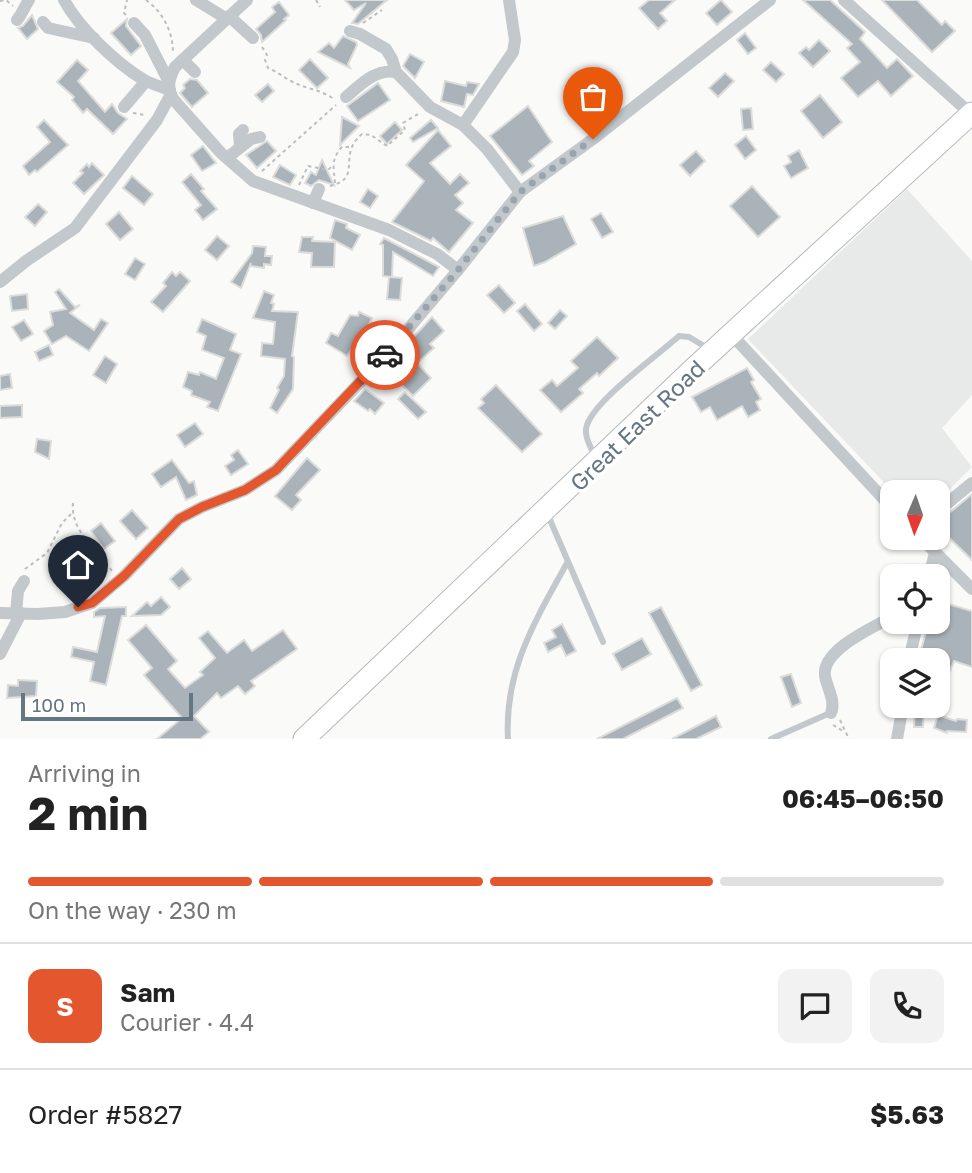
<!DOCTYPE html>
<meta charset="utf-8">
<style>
body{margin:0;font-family:"Golos Text",sans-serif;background:#f2f2f2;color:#222;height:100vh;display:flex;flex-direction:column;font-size:26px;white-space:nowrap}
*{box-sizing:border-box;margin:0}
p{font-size:23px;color:#767676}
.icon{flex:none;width:38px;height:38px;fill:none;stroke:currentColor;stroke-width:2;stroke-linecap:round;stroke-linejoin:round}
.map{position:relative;height:739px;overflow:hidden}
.panel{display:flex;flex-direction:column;background:#fff;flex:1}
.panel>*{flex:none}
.needle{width:46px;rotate:182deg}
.tools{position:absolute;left:880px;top:480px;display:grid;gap:14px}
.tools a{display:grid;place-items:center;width:70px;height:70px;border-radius:14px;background:#fff;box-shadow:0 2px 5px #0004;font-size:35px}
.scale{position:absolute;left:21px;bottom:18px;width:172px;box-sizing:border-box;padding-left:7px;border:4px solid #657683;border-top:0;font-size:19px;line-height:24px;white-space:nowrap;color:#657683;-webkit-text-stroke:5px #fff;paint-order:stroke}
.pin{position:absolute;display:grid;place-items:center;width:60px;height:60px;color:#fff;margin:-72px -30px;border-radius:50% 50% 50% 0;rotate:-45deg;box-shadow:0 0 7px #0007}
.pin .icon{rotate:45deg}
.courier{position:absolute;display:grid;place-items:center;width:70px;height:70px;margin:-35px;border:5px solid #e4572e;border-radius:50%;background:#fff;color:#222;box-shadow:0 2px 9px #0007}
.headline em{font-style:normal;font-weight:700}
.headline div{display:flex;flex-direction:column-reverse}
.headline{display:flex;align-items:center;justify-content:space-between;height:119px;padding:0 28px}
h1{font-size:46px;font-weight:700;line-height:52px}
.bar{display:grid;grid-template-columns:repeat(4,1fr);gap:10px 7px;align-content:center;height:84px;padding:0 28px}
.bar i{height:9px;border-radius:5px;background:#e0e0e0}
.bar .active{background:#e4572e}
.bar p{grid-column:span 4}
.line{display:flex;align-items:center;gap:18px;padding:0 28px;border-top:2px solid #e0e0e0}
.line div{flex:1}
.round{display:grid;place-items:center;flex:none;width:74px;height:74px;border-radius:14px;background:#f2f2f2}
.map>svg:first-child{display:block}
.built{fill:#e8e9e9}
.building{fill:#aab3b9;stroke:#dcdcda;stroke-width:2}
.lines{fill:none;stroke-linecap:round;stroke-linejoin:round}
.highway-casing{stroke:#b4b9bd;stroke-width:23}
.path{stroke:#bbbfc2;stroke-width:2;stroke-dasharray:3.5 3.5;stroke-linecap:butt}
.lane{stroke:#c3c8cc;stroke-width:6}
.street{stroke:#c3c8cc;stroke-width:12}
.highway{stroke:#fff;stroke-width:21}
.done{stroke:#99a4ac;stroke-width:7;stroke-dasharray:0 12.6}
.route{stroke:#e4572e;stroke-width:9}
.labels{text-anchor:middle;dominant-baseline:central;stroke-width:7;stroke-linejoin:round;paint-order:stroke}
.street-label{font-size:23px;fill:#657683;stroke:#fff}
</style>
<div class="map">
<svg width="972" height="739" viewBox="0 0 972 739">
<rect width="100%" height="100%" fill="#fafaf8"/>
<path class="built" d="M907,189L972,261V395L942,428L972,467L938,501V492H893L748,339Z"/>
<g class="building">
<path d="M345,0H387L358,24L352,23L366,3L354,10Z"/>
<path d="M649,0H675L660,13L667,21L658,29L639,8Z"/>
<path d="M721,0L732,12L717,25L706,13Z"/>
<path d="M803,0H830L865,32L860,39L887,68L897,59L913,76L891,96L878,81L858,97L841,78L860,62L847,48L852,44Z"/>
<path d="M882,0H917L942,25L945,21L955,31L932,52Z"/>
<path d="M279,2L289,15L284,19L286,20L262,42L261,35L256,29L275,12L272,7Z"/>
<path d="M32,15L38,29L27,39L18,28L23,26Z"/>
<path d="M127,19L126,26L141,46L131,55L111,33Z"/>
<path d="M745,33L756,48L748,54L737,40Z"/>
<path d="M343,36L356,42L357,45L348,64L350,68L318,52L329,43L334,48Z"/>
<path d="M819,40L830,51L813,67L799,53L806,47L809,50Z"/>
<path d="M410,54L424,62L415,78L403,66Z"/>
<path d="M310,59L328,78L317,88L299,70Z"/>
<path d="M77,60L88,70L78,81L105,112L112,104L118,113L127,119L113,134L87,109L83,113L72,100L74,97L57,82Z"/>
<path d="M771,62L784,74L776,82L763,70Z"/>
<path d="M725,73L734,81L718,97L709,88Z"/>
<path d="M190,79L197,80L208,93L192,107L180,93L185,88L183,85Z"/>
<path d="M445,81L466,86L467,82L479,84L473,95L467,94L464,107L441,101Z"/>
<path d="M378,83L390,100L358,121L347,106Z"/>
<path d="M268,84L274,91L262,102L255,95Z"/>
<path d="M820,95L842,122L823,138L801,111Z"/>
<path d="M528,106L552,142L529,161L534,166L522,175L490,136Z"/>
<path d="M751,108L753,129L743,130L741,109Z"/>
<path d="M342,117L359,126L340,145Z"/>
<path d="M44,120L68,145L37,172L35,170L29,175L23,166L50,142L37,127Z"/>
<path d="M431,120L438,128L413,142L410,138Z"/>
<path d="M395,122L402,130L387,144L380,136Z"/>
<path d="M438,130L451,146L430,163L450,184L460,174L469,183L455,195L463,203L456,210L473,223L449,252L433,238L431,241L392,222L424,181L406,165Z"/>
<path d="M746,136L756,150L745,159L735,145Z"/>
<path d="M267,141L276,151L257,168L246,155Z"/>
<path d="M203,146L216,163L202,171L191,155Z"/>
<path d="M799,150L808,168L791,178L784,166L791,162L788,156Z"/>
<path d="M696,151L705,161L690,176L680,165Z"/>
<path d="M322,160L334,185L319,180L311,186L305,183L311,172L316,175Z"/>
<path d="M92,163L104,175L84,194L73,183L83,173L80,171L87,164L89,167Z"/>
<path d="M280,165L296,175L290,185L273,177Z"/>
<path d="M191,174L204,189L201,191L217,209L203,220L195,210L201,205L182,182Z"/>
<path d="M132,176L153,194L144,205L123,188Z"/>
<path d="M752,186L780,217L758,237L730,206Z"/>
<path d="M368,189L378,196L370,208L360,202Z"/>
<path d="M38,204L47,212L35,226L25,217Z"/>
<path d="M119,212L133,229L120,240L106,224Z"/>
<path d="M601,213L613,232L602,238L591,219Z"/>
<path d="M563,216L576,244L545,262L534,266L523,228Z"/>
<path d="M335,220L347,224L346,228L360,235L352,250L330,238Z"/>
<path d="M217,236L229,246L217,260L205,250Z"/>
<path d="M302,237H313L312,241L335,242L334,267H311L312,253L299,252Z"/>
<path d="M384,238L439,267L433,276L393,252L392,277L383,276V245L380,244Z"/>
<path d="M253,246L266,247L265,256H272L271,265L264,264V268L250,266L251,263L241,288L231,282L252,253Z"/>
<path d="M135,258L145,264L135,280L125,274Z"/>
<path d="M172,272L176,276L180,272L190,281L163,312L151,302L166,286L163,283Z"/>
<path d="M389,277L402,278L400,300L387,299Z"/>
<path d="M499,285L515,303L504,313L487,295Z"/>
<path d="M59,289L75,307L80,305L70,313L94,330L101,319L108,323L89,351L66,336L52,344L44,331L53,325L50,312L66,309L55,292Z"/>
<path d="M264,291L274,295L271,303L274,304L272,311L298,312L292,356L294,357L293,389L277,413L270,408L279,390L277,388L284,376L285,359L261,356L262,343L273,344L275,322L253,318Z"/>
<path d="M27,294L28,309L12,311L10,296Z"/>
<path d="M525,304L542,324L534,331L517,311Z"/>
<path d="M560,310L567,316L555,329L548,323Z"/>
<path d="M359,312L372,318L363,338L360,337L347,356L326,343L331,333L338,336L350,315L358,316Z"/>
<path d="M432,317L444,331L430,344L434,348L417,363L431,378L413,396L391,374L416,350L409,342Z"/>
<path d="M202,319L236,334L230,350L241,354L218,411L207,407L210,402L191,395L192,391L183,387L188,372L199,375L200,372L216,379L224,358L202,350L206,336L197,332Z"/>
<path d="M24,320L33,334L21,341L12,327Z"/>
<path d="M597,337L618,358L599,376L597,373L579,389L583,393L561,412L540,390L552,380L557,386L578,368L571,361Z"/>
<path d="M49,345L53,355L39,361L35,352Z"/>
<path d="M105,356L117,364L106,383L93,375Z"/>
<path d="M747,368L754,380L751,382L761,399L756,402L760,410L748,417L742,406L717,420L710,407L701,412L692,397Z"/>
<path d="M10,374L12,388L0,390V376Z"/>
<path d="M496,385L542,434L522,452L478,408L484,403L481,399Z"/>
<path d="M365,389L384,403L375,414L370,409L368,411L354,401Z"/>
<path d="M405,392L426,412L418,419L398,399Z"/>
<path d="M22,405V417L0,418V406Z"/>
<path d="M195,423L203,434L185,447L177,435Z"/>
<path d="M37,439L51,441L49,459L35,452Z"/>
<path d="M238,450L248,464L231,475L225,466L234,460L231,455Z"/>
<path d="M307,458L320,470L296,495L301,500L292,510L275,496Z"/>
<path d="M172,460L189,483L194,481L197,495L186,500L176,477L161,487L152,474Z"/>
<path d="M972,494V560L938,527V523L942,519Z"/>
<path d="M132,510L148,528L136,539L120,521Z"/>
<path d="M101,523L115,541L104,549L91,531Z"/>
<path d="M182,568L191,579L179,589L170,579Z"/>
<path d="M161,597L170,607L161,615L132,616L147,602L151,606Z"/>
<path d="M938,601L972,611V667L954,661L938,700V655L921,650L929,621H938Z"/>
<path d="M126,607V616H122L106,685L90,681L94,662L71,657L73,647L97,652L105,616L94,617V612L100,608Z"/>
<path d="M661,607L702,685L691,691L649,613Z"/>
<path d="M562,624L576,651L566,656L561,645L548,652L544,643L556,637L552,630Z"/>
<path d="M146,625L177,661L168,669L185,688L203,675L200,672L215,658L199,638L208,631L227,653L244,640L252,651L283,630L297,649L251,681L255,686L245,694L238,686L221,698L217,693L194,716L209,732L200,739H157L182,718L144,675L152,668L128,640Z"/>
<path d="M642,638L651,654L622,670L613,654Z"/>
<path d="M791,674L801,703L792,707L781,677Z"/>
<path d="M18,680L37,681L36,696L7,698L8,685L18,686Z"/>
<path d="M677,698L683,708L623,739H597Z"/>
<path d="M915,705H924L923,727H914Z"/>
<path d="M938,715L956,721L957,719L967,720L966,732L947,731V733L934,728Z"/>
<path d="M716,716L721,727L696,739H672Z"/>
</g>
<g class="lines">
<defs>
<path id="highway" d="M304,739L693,369L972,113"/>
</defs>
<use href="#highway" class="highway-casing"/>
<g class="path">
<path d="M146,0C163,12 173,32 173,53"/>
<path d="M316,0L320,7"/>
<path d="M0,1L6,0L13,6"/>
<path d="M126,15L124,13L127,0"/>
<path d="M363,23L382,10"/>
<path d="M262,47L267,55L265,60L268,68C278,72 287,80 297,84C309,89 323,91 334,99"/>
<path d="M133,113L145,115"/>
<path d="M262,171L336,105"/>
<path d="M335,183C334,168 330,160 342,147H349"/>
<path d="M299,185L308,166L328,170L332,166"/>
<path d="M330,186C364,178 336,156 362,134L371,135L387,146L405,130L403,123L420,113"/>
<path d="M73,503C70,530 97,551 112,571"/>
<path d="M25,569L47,553L62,523L71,514"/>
<path d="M840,720L849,739"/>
<path d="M833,725L843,731"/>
</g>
<g class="lane">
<path d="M595,457C591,447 583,435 587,425C596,399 657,356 679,336L689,337L709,349"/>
<path d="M547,513L603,642"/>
<path d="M508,739C504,671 535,621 567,563"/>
<path d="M771,739L830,713"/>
</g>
<g class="street">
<path d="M64,0C79,28 116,63 144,80C152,84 161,87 170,90"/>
<path d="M196,0L227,19"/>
<path d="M247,0L175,67C169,79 166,88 174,100L221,153L253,181L389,230L437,254L458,270"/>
<path d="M509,0L515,40L513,52L463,125L487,149L520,192"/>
<path d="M844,0L971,114"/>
<path d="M229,16L253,38"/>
<path d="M17,20C23,13 24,7 29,0"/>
<path d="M43,22L48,28L94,38"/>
<path d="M134,23L145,35L168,80"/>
<path d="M350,31L360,34L386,49L392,59L396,72L430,107L463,125"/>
<path d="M183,60L195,72"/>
<path d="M346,97C360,85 376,68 396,72"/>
<path d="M124,107L146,81"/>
<path d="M240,146L239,134L243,130"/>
<path d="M227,158L251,139L260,137"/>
<path d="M313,203L319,189"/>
<path d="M0,282L26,261L75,228L157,120L171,94"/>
<path d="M732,335L892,508"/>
<path d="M938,511L972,483"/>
<path d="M920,537L972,589"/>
<path d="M929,576L935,553"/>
<path d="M0,613L38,614L65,612L92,603L124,576L179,519L202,507L245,490L276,470L387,354L458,270L520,192L593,139L770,0"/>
<path d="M16,613L18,591L24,581"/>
<path d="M0,654L21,613"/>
<path d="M909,660L918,621"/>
<path d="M831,713C836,701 827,688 825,676C821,650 874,627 892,617"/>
<path d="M897,739L903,705"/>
</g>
<use href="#highway" class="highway"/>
</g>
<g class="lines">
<path class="done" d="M385,355L458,270L520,192L593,139"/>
<path class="route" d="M78,607L92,603L124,576L179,519L202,507L245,490L276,470L385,355"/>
</g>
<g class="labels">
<g class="street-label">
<text transform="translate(637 425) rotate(-44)">Great East Road</text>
</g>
</g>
</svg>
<div class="tools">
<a><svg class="needle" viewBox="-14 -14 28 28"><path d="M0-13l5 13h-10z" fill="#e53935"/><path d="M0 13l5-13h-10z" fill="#767676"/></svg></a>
<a><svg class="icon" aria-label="locate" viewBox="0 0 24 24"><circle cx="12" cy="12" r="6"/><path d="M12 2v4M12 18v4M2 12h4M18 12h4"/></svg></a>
<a><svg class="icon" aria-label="layers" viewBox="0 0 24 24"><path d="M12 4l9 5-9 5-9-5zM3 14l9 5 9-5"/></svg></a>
</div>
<div class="scale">100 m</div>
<div class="pin" style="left:593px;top:139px;background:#ea580c"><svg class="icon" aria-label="bag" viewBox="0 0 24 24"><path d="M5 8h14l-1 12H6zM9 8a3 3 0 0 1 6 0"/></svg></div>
<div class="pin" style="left:78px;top:607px;background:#1f2937"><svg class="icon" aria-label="home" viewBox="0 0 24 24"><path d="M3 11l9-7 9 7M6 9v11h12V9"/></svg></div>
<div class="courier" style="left:385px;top:355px"><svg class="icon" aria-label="car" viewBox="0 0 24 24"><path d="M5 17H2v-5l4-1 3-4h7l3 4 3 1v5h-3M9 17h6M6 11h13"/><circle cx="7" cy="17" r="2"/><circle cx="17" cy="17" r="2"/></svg></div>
</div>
<section class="panel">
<div class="headline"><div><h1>2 min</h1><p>Arriving in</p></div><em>06:45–06:50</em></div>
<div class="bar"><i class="active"></i><i class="active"></i><i class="active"></i><i></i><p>On the way · 230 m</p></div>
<div class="line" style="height:126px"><b class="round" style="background:#e4572e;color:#fff">S</b><div><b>Sam</b><p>Courier · 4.4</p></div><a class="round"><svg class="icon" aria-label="chat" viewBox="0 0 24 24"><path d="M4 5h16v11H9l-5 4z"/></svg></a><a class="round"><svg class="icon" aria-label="phone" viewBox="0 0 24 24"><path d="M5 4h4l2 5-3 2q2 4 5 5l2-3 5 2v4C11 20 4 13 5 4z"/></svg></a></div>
<div class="line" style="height:91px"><div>Order #5827</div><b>$5.63</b></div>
</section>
